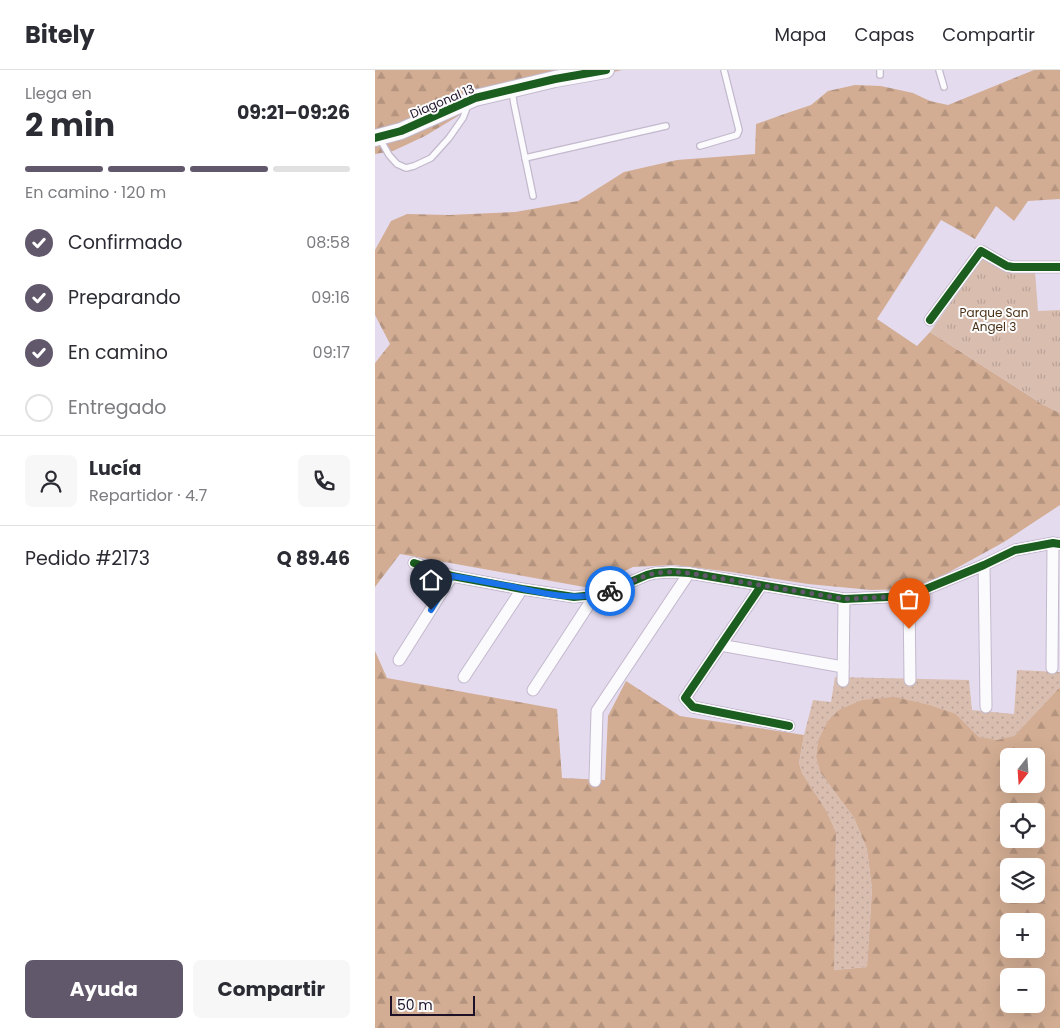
<!DOCTYPE html>
<html lang="es">
<meta charset="utf-8">
<style>
body{margin:0;font-family:Poppins,sans-serif;background:#f7f7f7;color:#2b2b33;height:100vh;display:flex;flex-direction:column;font-size:19px;white-space:nowrap}
*{box-sizing:border-box;margin:0}
p{font-size:16px;color:#7c7c81}
.icon{flex:none;width:28px;height:28px;fill:none;stroke:currentColor;stroke-width:2;stroke-linecap:round;stroke-linejoin:round}
.map{position:relative;flex:1;overflow:hidden}
.drawer{display:flex;flex-direction:column;background:#fff;width:375px}
.drawer>*{flex:none}
.needle{width:32px;rotate:197deg}
.buttons{position:absolute;left:625px;top:678px;display:grid;gap:10px}
.buttons a{display:grid;place-items:center;width:45px;height:45px;border-radius:8px;background:#fff;box-shadow:0 5px 20px #0002;font-size:25px}
.scale{position:absolute;left:15px;bottom:12px;width:85px;box-sizing:border-box;padding-left:5px;border:2px solid #1c1126;border-top:0;font-size:14px;line-height:18px;white-space:nowrap;color:#1c1126;-webkit-text-stroke:4px #fcfcfc;paint-order:stroke}
.pin{position:absolute;display:grid;place-items:center;width:42px;height:42px;color:#fff;margin:-51px -21px;border-radius:50% 50% 50% 0;rotate:-45deg;box-shadow:0 0 5px #0007}
.pin .icon{rotate:45deg}
.courier{position:absolute;display:grid;place-items:center;width:50px;height:50px;margin:-25px;border:4px solid #1a73e8;border-radius:50%;background:#fff;color:#222;box-shadow:0 1px 6px #0007}
.head em{font-style:normal;font-weight:700}
.head div{display:flex;flex-direction:column-reverse}
.head{display:flex;align-items:center;justify-content:space-between;height:85px;padding:0 25px}
h1{font-size:32px;font-weight:700;line-height:38px}
.bar{display:grid;grid-template-columns:repeat(4,1fr);gap:8px 5px;align-content:center;height:60px;padding:0 25px}
.bar i{height:6px;border-radius:4px;background:#e1e1e2}
.bar .current{background:#62586c}
.bar p{grid-column:span 4}
.line{display:flex;align-items:center;gap:12px;padding:0 25px;border-top:1px solid #e1e1e2}
.line div{flex:1}
.round{display:grid;place-items:center;flex:none;width:52px;height:52px;border-radius:8px;background:#f7f7f7}
ol{padding:0 25px;list-style:none}
li{display:flex;align-items:center;gap:15px;height:55px}
li p{margin-inline-start:auto}
li .icon{padding:5px;border-radius:50%;background:#62586c;color:#fff;stroke-width:4}
li:last-child{color:#7c7c81}
li i{width:28px;height:28px;border:2px solid #e1e1e2;border-radius:50%}
.cta{display:flex;gap:10px;margin-top:auto;padding:10px 25px}
.cta a{flex:1;height:58px;border-radius:8px;background:#62586c;color:#fff;font-size:20px;font-weight:700;line-height:58px;text-align:center}
.cta a+a{background:#f7f7f7;color:#2b2b33}
header{display:flex;align-items:center;gap:30px;box-sizing:border-box;height:70px;padding:0 25px;background:#fff;border-bottom:1px solid #e1e1e2}
header strong{font-size:24px}
nav{display:flex;gap:28px;margin-inline-start:auto;font-size:18px}
main{display:flex;flex:1;min-height:0}
.map>svg:first-child{display:block}
.grass{fill:url(#grass-dots)}
.forest{fill:url(#forest-firs);fill-rule:evenodd}
.park{fill:url(#park-tufts)}
.lines{fill:none;stroke-linecap:round;stroke-linejoin:round}
.lane-casing{stroke:#c3b9cd;stroke-width:8}
.street-casing{stroke:#c3b9cd;stroke-width:13}
.secondary-casing{stroke:#c3b9cd;stroke-width:18}
.lane{stroke:#fbfafd;stroke-width:5.5}
.street{stroke:#fbfafd;stroke-width:11}
.secondary{stroke:#fbfafd;stroke-width:16}
.cycleway-casing{stroke:#fcfcfc;stroke-width:11}
.cycleway{stroke:#1b5e20;stroke-width:8}
.done{stroke:#62586c;stroke-width:5;stroke-dasharray:0 9}
.route{stroke:#1a73e8;stroke-width:6}
.labels{text-anchor:middle;dominant-baseline:central;stroke-width:4;stroke-linejoin:round;paint-order:stroke}
.street-label{font-size:12px;fill:#1c1126;stroke:#fcfcfc}
.park-label{font-size:12px;fill:#4b3217;stroke:#fcfcfc}
</style>
<header>
<strong>Bitely</strong>
<nav><a>Mapa</a><a>Capas</a><a>Compartir</a></nav>
</header>
<main>
<section class="drawer">
<div class="head"><div><h1>2 min</h1><p>Llega en</p></div><em>09:21–09:26</em></div>
<div class="bar"><i class="current"></i><i class="current"></i><i class="current"></i><i></i><p>En camino · 120 m</p></div>
<ol>
<li><svg class="icon" aria-label="check" viewBox="0 0 24 24"><path d="M5 12l5 5 9-10"/></svg>Confirmado<p>08:58</p></li>
<li><svg class="icon" aria-label="check" viewBox="0 0 24 24"><path d="M5 12l5 5 9-10"/></svg>Preparando<p>09:16</p></li>
<li><svg class="icon" aria-label="check" viewBox="0 0 24 24"><path d="M5 12l5 5 9-10"/></svg>En camino<p>09:17</p></li>
<li><i></i>Entregado</li>
</ol>
<div class="line" style="height:90px"><a class="round"><svg class="icon" aria-label="person" viewBox="0 0 24 24"><circle cx="12" cy="8" r="4"/><path d="M4 21q1-7 8-7t8 7"/></svg></a><div><b>Lucía</b><p>Repartidor · 4.7</p></div><a class="round"><svg class="icon" aria-label="phone" viewBox="0 0 24 24"><path d="M5 4h4l2 5-3 2q2 4 5 5l2-3 5 2v4C11 20 4 13 5 4z"/></svg></a></div>
<div class="line" style="height:65px"><div>Pedido #2173</div><b>Q 89.46</b></div>
<div class="cta"><a>Ayuda</a><a>Compartir</a></div>
</section>
<div class="map">
<svg width="685" height="958" viewBox="0 0 685 958">
<defs>
<pattern id="grass-dots" width="8" height="8" patternUnits="userSpaceOnUse" patternTransform="scale(1.25)"><rect width="8" height="8" fill="#d9beb0"/><path d="M2 2h.1M6 6h.1" fill="none" stroke="#baa297" stroke-width="1.8" stroke-linecap="round"/></pattern>
<pattern id="forest-firs" width="22" height="20" patternUnits="userSpaceOnUse" patternTransform="scale(1.25)"><rect width="22" height="20" fill="#d2ad93"/><path d="M5 1l3.5 6h-7zM16 11l3.5 6h-7z" fill="#b4947f"/></pattern>
<pattern id="park-tufts" width="24" height="20" patternUnits="userSpaceOnUse" patternTransform="scale(1.25)"><rect width="24" height="20" fill="#d9beb0"/><path d="M3 7l-1-3M5 7V3M7 7l1-3M15 17l-1-3M17 17v-4M19 17l1-3" fill="none" stroke="#baa297"/></pattern>
</defs>
<rect width="100%" height="100%" fill="#e5dbef"/>
<path class="grass" d="M642,600L685,602V617L639,666L622,671L604,667L581,644L452,652L443,670L441,687L445,702L479,748L492,779L497,819L492,897L458,900L461,762L451,740L427,703L424,693L429,665L438,630L456,632L460,607L594,610L597,640L639,644Z"/>
<g class="forest">
<path d="M0,0H247L103,34L50,66L18,81L0,84Z"/>
<path d="M659,0H685V129L653,131L639,151L621,136L600,169L566,150L502,249L542,276L555,262L667,334L685,343V435L629,472L569,505L535,519L496,520L433,514L356,502L299,495L258,497L215,518L25,484L0,517V293L15,274L0,245V180L16,151L32,144L74,145L140,142L203,131L249,102L302,90L380,84L381,54L415,42L436,35L453,21L480,15L506,16L538,23L555,31L573,35Z"/>
<path d="M0,581L12,608L182,639L187,708L230,710L233,646L251,611L305,646L429,665L424,693L427,703L451,740L461,762L459,900L492,897L497,819L492,779L479,748L445,702L441,687L443,670L452,652L464,640L487,630L520,627L554,635L581,644L604,667L622,670L639,666L685,617V958H0ZM634,686H661V714H634ZM634,741H661V769H634ZM634,796H661V824H634ZM634,851H661V879H634ZM634,906H661V934H634Z"/>
</g>
<path class="park" d="M608,187L660,201L663,241L685,240V343L667,334L555,262Z"/>
<g class="lines">
<defs>
<g id="lane">
<path d="M505,0V5"/>
<path d="M564,0L569,17"/>
<path d="M137,21L139,34L158,126"/>
<path d="M5,69L14,85L22,94L31,98L39,96L56,88L74,68L88,48L93,35"/>
<path d="M325,76L362,65L364,60L349,0"/>
<path d="M150,88L291,56"/>
</g>
<g id="street">
<path d="M555,250L606,181L632,196L638,197H685"/>
<path d="M39,493L77,506L147,519L199,527L220,525L230,523L272,505L280,503L296,502L314,503L469,529L534,526L609,495L640,480L678,473L685,474"/>
<path d="M609,495L611,637"/>
<path d="M386,516L310,628L318,637L414,656"/>
<path d="M534,526L535,610"/>
<path d="M345,575L468,597"/>
<path d="M24,590L77,506"/>
<path d="M677,598L678,473"/>
<path d="M89,607L147,519"/>
<path d="M468,611L469,529"/>
<path d="M158,620L220,525"/>
<path d="M220,711L222,641L314,503"/>
</g>
<path id="secondary" d="M0,68L26,61L100,28L180,9L231,0"/>
</defs>
<use href="#lane" class="lane-casing"/>
<use href="#street" class="street-casing"/>
<use href="#secondary" class="secondary-casing"/>
<use href="#lane" class="lane"/>
<use href="#street" class="street"/>
<use href="#secondary" class="secondary"/>
<defs>
<g id="cycleway">
<path d="M0,68L26,61L100,28L180,9L231,0"/>
<path d="M555,250L606,181L632,196L638,197H685"/>
<path d="M39,493L77,506L147,519L199,527L220,525L230,523L272,505L280,503L296,502L314,503L469,529L534,526L609,495L640,480L678,473L685,474"/>
<path d="M386,516L310,628L318,637L414,656"/>
</g>
</defs>
<use href="#cycleway" class="cycleway-casing"/>
<use href="#cycleway" class="cycleway"/>
</g>
<g class="lines">
<path class="done" d="M235,521C248,516 260,509 273,505C287,501 300,502 314,503L469,529L534,526V559"/>
<path class="route" d="M56,540L77,506C97,509 118,513 139,517C171,524 204,532 235,521"/>
</g>
<g class="labels">
<g class="street-label">
<text transform="translate(67 31) rotate(-23)">Diagonal 13</text>
</g>
<g class="park-label">
<text x="619" y="242">Parque San<tspan x="619" dy="14">Angel 3</tspan></text>
</g>
</g>
</svg>
<div class="buttons">
<a><svg class="needle" viewBox="-14 -14 28 28"><path d="M0-13l5 13h-10z" fill="#e53935"/><path d="M0 13l5-13h-10z" fill="#7c7c81"/></svg></a>
<a><svg class="icon" aria-label="locate" viewBox="0 0 24 24"><circle cx="12" cy="12" r="6"/><path d="M12 2v4M12 18v4M2 12h4M18 12h4"/></svg></a>
<a><svg class="icon" aria-label="layers" viewBox="0 0 24 24"><path d="M12 4l9 5-9 5-9-5zM3 14l9 5 9-5"/></svg></a>
<a>+</a>
<a>−</a>
</div>
<div class="scale">50 m</div>
<div class="pin" style="left:534px;top:559px;background:#ea580c"><svg class="icon" aria-label="bag" viewBox="0 0 24 24"><path d="M5 8h14l-1 12H6zM9 8a3 3 0 0 1 6 0"/></svg></div>
<div class="pin" style="left:56px;top:540px;background:#1f2937"><svg class="icon" aria-label="home" viewBox="0 0 24 24"><path d="M3 11l9-7 9 7M6 9v11h12V9"/></svg></div>
<div class="courier" style="left:235px;top:521px"><svg class="icon" aria-label="bike" viewBox="0 0 24 24"><circle cx="6" cy="16" r="4"/><circle cx="18" cy="16" r="4"/><path d="M6 16l4-8h5l3 8M10 8l3 8H6M13 5h3"/></svg></div>
</div>
</main>
